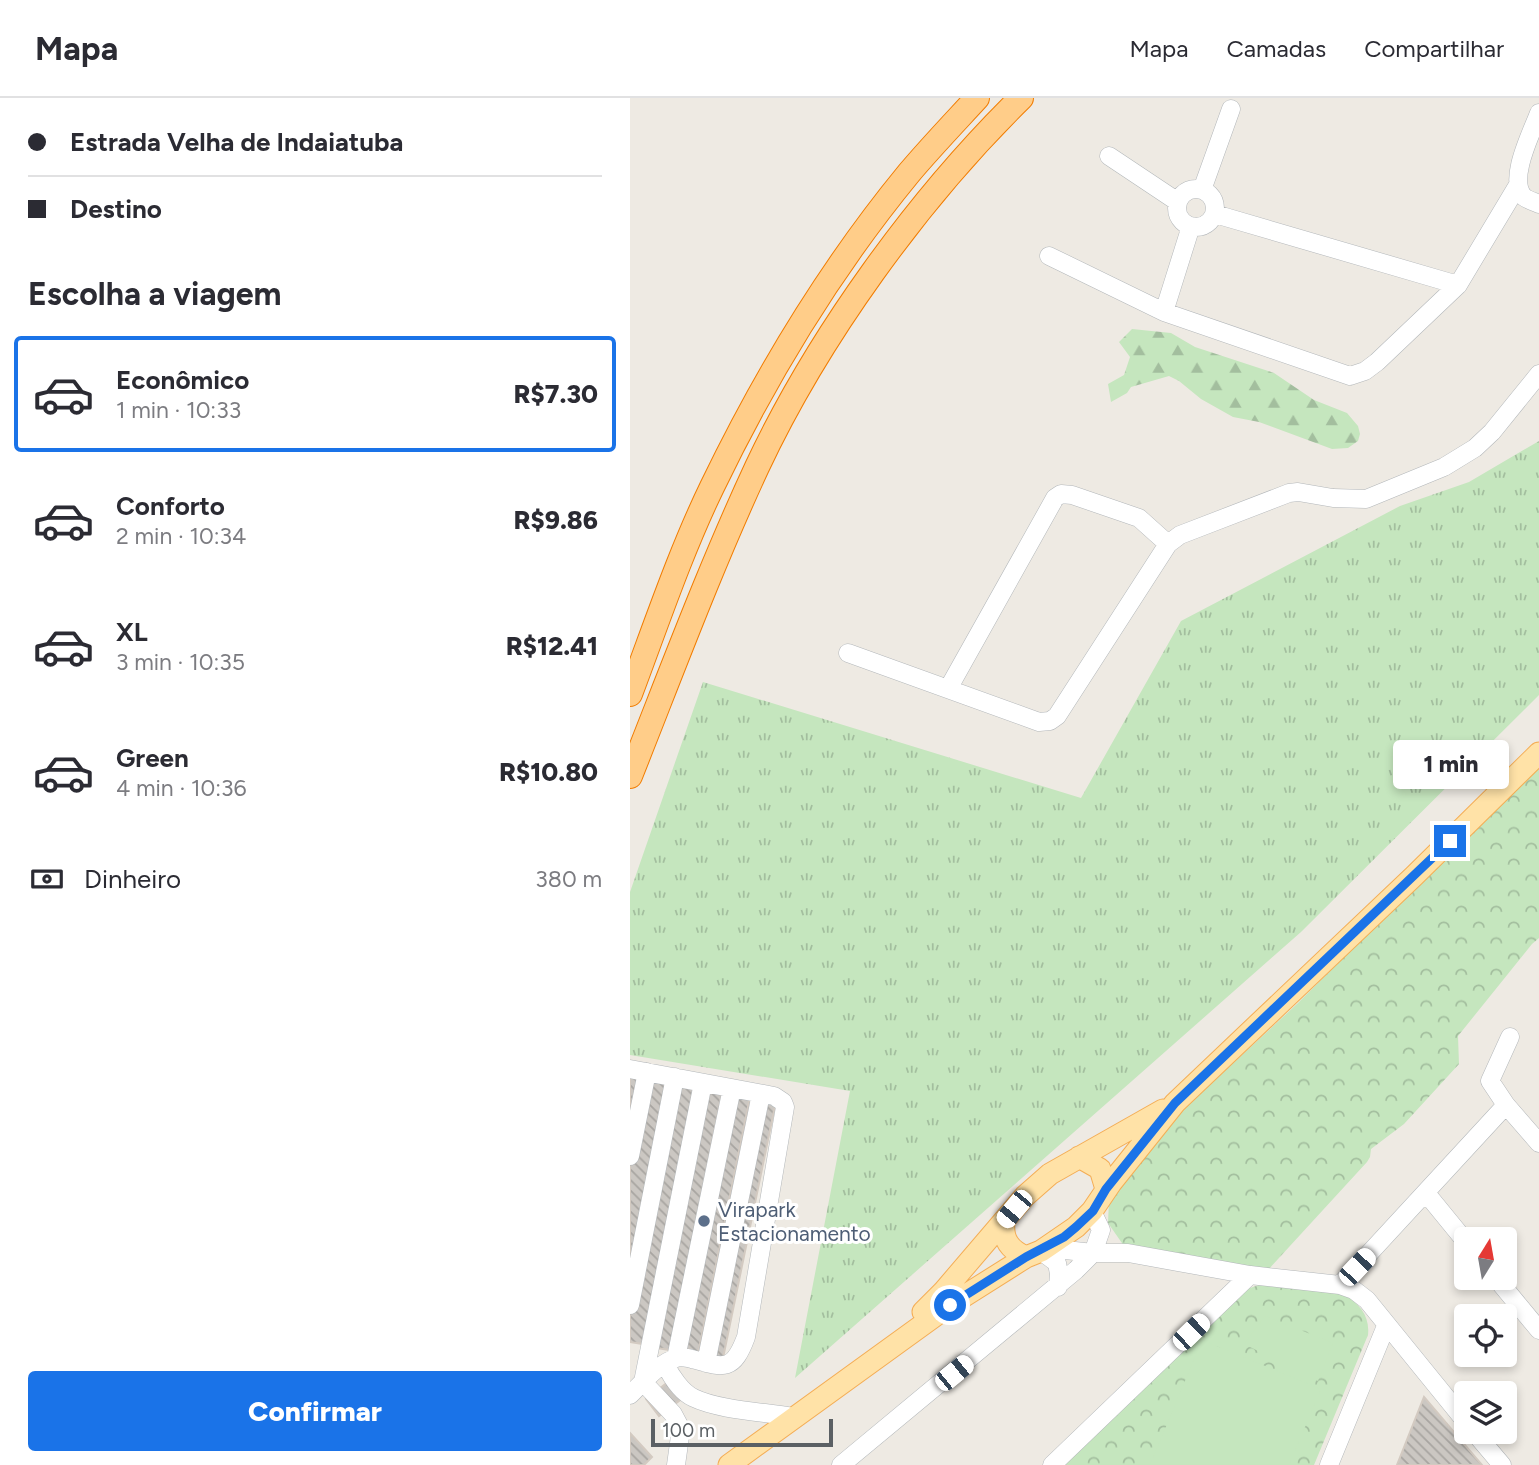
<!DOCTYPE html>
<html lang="pt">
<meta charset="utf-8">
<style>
body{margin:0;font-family:Figtree,sans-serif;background:#f2f2f3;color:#2b2b33;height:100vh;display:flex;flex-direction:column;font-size:26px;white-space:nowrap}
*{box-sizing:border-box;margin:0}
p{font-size:23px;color:#7c7c81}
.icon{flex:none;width:38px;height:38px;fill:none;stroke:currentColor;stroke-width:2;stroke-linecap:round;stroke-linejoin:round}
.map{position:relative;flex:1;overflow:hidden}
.drawer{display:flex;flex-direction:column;background:#fff;width:630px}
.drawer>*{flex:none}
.banner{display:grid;align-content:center;height:154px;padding:0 28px;background:#fff}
.needle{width:46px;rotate:11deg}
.controls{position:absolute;left:824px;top:1129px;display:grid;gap:14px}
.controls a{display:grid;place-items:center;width:63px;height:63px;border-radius:7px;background:#fff;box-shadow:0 4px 10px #0003;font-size:35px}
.scale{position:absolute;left:21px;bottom:18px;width:182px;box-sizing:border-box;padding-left:7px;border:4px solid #5b6064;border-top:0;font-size:19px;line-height:24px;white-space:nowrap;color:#5b6064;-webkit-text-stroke:5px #fff;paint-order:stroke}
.end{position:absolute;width:32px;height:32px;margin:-16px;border:9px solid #1a73e8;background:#fff;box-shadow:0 0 0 4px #fff}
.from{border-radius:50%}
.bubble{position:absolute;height:49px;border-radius:7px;background:#fff;box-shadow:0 4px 10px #0003;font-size:23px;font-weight:800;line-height:49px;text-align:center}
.car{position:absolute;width:21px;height:42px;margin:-21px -10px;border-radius:9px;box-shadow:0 0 5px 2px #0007;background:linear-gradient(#fff 24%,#345 0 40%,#fff 0 76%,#345 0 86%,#fff 0)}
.banner b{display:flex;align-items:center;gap:24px;height:66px;font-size:26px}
.banner b+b{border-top:2px solid #e1e1e2}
.banner i{width:18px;height:18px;background:#2b2b33}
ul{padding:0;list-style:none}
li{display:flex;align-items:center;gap:21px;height:116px;margin:0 14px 10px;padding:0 14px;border:4px solid transparent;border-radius:7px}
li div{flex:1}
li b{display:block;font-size:26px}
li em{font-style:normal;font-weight:800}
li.active{border-color:#1a73e8}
li>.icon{width:63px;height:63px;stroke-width:1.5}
h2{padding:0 28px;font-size:32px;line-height:84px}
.pay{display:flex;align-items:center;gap:18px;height:77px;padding:0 28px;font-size:26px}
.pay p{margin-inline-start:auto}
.button{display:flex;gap:14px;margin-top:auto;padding:14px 28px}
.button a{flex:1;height:80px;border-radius:7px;background:#1a73e8;color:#fff;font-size:28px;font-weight:800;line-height:80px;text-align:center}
header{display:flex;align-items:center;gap:42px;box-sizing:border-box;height:98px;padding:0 35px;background:#fff;border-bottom:2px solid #e1e1e2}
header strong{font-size:33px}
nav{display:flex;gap:38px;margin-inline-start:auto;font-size:24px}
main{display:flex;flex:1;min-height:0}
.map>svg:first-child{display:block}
.grass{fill:url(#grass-tufts)}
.forest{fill:url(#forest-firs)}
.park{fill:url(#park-crowns)}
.pitch{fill:#c5e6be}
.building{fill:url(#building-back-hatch);stroke:#d3cac1;stroke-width:2}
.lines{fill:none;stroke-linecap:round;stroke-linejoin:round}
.minor-casing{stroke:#b3b7ba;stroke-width:19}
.major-casing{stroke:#f4ad55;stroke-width:23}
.highway-casing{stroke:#f17c00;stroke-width:26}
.minor{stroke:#fff;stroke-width:18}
.major{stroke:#ffe2a7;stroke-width:21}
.highway{stroke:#ffcd89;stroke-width:24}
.route{stroke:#1a73e8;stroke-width:9}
.service-dot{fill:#5c6f8a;stroke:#fff;stroke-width:2.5}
.labels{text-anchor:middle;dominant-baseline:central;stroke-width:6;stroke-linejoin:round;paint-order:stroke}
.service-label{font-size:21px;fill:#4e5e75;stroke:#fff;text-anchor:start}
</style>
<header>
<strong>Mapa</strong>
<nav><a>Mapa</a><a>Camadas</a><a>Compartilhar</a></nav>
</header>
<main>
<section class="drawer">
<div class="banner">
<b><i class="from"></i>Estrada Velha de Indaiatuba</b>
<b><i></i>Destino</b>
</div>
<h2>Escolha a viagem</h2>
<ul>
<li class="active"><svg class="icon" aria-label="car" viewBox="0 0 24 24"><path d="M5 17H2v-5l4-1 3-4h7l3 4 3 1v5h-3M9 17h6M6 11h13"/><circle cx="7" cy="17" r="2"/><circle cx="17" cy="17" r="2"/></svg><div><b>Econômico</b><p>1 min · 10:33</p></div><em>R$7.30</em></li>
<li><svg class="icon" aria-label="car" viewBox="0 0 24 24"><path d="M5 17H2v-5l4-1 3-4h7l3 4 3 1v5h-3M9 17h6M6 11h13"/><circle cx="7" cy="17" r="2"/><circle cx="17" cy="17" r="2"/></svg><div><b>Conforto</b><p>2 min · 10:34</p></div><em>R$9.86</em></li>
<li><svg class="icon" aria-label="car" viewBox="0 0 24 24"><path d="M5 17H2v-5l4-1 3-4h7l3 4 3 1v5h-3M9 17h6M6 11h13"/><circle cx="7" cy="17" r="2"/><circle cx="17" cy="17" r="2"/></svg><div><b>XL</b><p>3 min · 10:35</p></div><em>R$12.41</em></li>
<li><svg class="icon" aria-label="car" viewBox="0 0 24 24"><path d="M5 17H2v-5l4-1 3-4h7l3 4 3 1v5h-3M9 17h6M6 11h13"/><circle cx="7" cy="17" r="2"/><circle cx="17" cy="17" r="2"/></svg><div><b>Green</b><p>4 min · 10:36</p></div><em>R$10.80</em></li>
</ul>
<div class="pay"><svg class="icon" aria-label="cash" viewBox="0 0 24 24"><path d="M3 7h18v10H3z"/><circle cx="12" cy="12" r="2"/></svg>Dinheiro<p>380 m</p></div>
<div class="button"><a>Confirmar</a></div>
</section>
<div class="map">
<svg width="909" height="1367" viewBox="0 0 909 1367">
<defs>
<pattern id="grass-tufts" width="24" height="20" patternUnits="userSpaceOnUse" patternTransform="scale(1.75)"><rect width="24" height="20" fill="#c5e6be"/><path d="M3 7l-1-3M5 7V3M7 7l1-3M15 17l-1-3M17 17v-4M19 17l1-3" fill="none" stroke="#a3be9e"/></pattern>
<pattern id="forest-firs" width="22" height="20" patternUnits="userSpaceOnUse" patternTransform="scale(1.75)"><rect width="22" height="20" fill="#c5e6be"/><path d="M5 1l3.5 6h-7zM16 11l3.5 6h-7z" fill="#a3be9e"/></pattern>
<pattern id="park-crowns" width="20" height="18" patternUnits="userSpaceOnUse" patternTransform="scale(1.75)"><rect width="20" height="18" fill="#c5e6be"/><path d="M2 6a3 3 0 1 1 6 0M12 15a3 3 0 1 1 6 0" fill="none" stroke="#a3be9e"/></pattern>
<pattern id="building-back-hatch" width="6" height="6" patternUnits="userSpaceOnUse" patternTransform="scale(1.75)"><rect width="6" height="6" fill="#cbc7c2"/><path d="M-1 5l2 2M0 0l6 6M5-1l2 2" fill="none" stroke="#a8a5a1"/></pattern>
</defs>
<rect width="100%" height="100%" fill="#eeeae3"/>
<path class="grass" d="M909,343V597L671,834L165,1280L220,993L0,957V794L73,584L451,700L551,523L770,408L839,384Z"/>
<path class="forest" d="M502,231L541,235L565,249L644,275L684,302L717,315L728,328L730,336L728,343L718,350L702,351L629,324L603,319L571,301L549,283L539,278L501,289L497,295L481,304L478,286L494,277L500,259L489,244Z"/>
<path class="park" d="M909,664V840L902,846L828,938L829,966L774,1026L741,1051L740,1059L737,1064L638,1172L494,1148L478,1125L479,1102L529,1034L668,905Z
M632,1186L715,1196C730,1207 740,1218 738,1237L684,1367H431L617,1191Z"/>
<path class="pitch" d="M635,1218L703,1245L688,1283L614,1246Z
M572,1242L691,1291L659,1367H520Z"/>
<path class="building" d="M0,979L10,981L0,1033Z
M17,980L38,984L0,1179V1064Z
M44,985L65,989L13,1246L0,1244V1207Z
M71,990L92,994L40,1252L20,1249Z
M99,995L120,999L68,1256L48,1253Z
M125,998L146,1003L93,1260L73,1257Z
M47,1277L62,1293L29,1318L16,1301Z
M794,1299L852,1367H767Z
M0,1335L22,1359L14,1367H0Z"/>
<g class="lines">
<defs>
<path id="minor" d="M909,15C902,34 877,82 894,99C898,102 905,104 909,106
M479,58L548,104
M547 110a19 19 0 1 1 38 0a19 19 0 1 1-38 0Z
M572,92L601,11
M585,116L828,187
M419,158L534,214L720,278L735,273L747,264L828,187L888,87
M534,214L561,128
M218,555L409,624L420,623L427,618L538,446L550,437L659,395L668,394L703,400L736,401L814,369L845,350L862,334L909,276
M318,591L425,400L431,396L442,397L509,420L538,446
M880,939L860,983L876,1007L909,1045
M0,971L144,998L153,1004L155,1009L116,1239C103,1274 94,1270 62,1261C57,1260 52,1258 46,1260C29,1265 12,1285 0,1297
M0,1058L17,974
M796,1095L836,1144
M417,1150L463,1155H498L620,1177L710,1187L724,1192L737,1202L836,1324
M411,1153L427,1165L429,1176L428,1189
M866,1180L909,1232
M710,1187L876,1007
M0,1207L45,979
M46,1260L102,990
M76,1265L131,996
M35,1266C41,1278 52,1295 64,1300C89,1312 135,1314 163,1319
M844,1334L872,1367
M46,1367L51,1331L43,1316L13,1284L73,985
M211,1367L446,1172L463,1155L471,1132L462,1113
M422,1367L620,1177
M699,1367L756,1228"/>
<path id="major" d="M449,1059L470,1071L476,1091
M374,1123C372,1142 380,1152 396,1159
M293,1214L313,1194L395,1098L420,1076L533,1012
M99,1367L320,1207L396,1159L411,1153L446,1129L462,1113L481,1085L545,1005L784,778L909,655"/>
<path id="highway" d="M0,596C26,527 50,455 82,389C136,277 200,171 279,75C301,49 324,25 347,0
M0,678C41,575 80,470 127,369C188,239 288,101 391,0"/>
</defs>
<use href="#minor" class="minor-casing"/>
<use href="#major" class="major-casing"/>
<use href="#highway" class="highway-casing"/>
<use href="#minor" class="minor"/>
<use href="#major" class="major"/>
<use href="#highway" class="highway"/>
</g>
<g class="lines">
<path class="route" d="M320,1207L396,1159L434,1139L446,1129L463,1113L476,1091L545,1005L820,743"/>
</g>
<circle class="service-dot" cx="74" cy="1123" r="7"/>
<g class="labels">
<g class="service-label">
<text x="88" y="1111">Virapark<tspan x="88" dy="24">Estacionamento</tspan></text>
</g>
</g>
</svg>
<div class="controls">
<a><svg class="needle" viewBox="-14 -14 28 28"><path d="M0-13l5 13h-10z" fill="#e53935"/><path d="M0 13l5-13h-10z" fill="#7c7c81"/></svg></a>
<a><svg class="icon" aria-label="locate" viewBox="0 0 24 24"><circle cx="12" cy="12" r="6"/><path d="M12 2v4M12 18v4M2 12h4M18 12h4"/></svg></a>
<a><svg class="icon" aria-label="layers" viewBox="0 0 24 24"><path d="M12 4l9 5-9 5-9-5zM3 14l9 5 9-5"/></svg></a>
</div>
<div class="scale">100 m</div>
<i class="end from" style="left:320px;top:1207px"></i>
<i class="end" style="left:820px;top:743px"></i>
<div class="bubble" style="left:763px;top:642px;width:116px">1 min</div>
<i class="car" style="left:384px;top:1111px;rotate:220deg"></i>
<i class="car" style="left:727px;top:1169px;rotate:43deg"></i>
<i class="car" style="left:561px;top:1234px;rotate:46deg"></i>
<i class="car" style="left:324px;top:1275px;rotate:51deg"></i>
</div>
</main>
